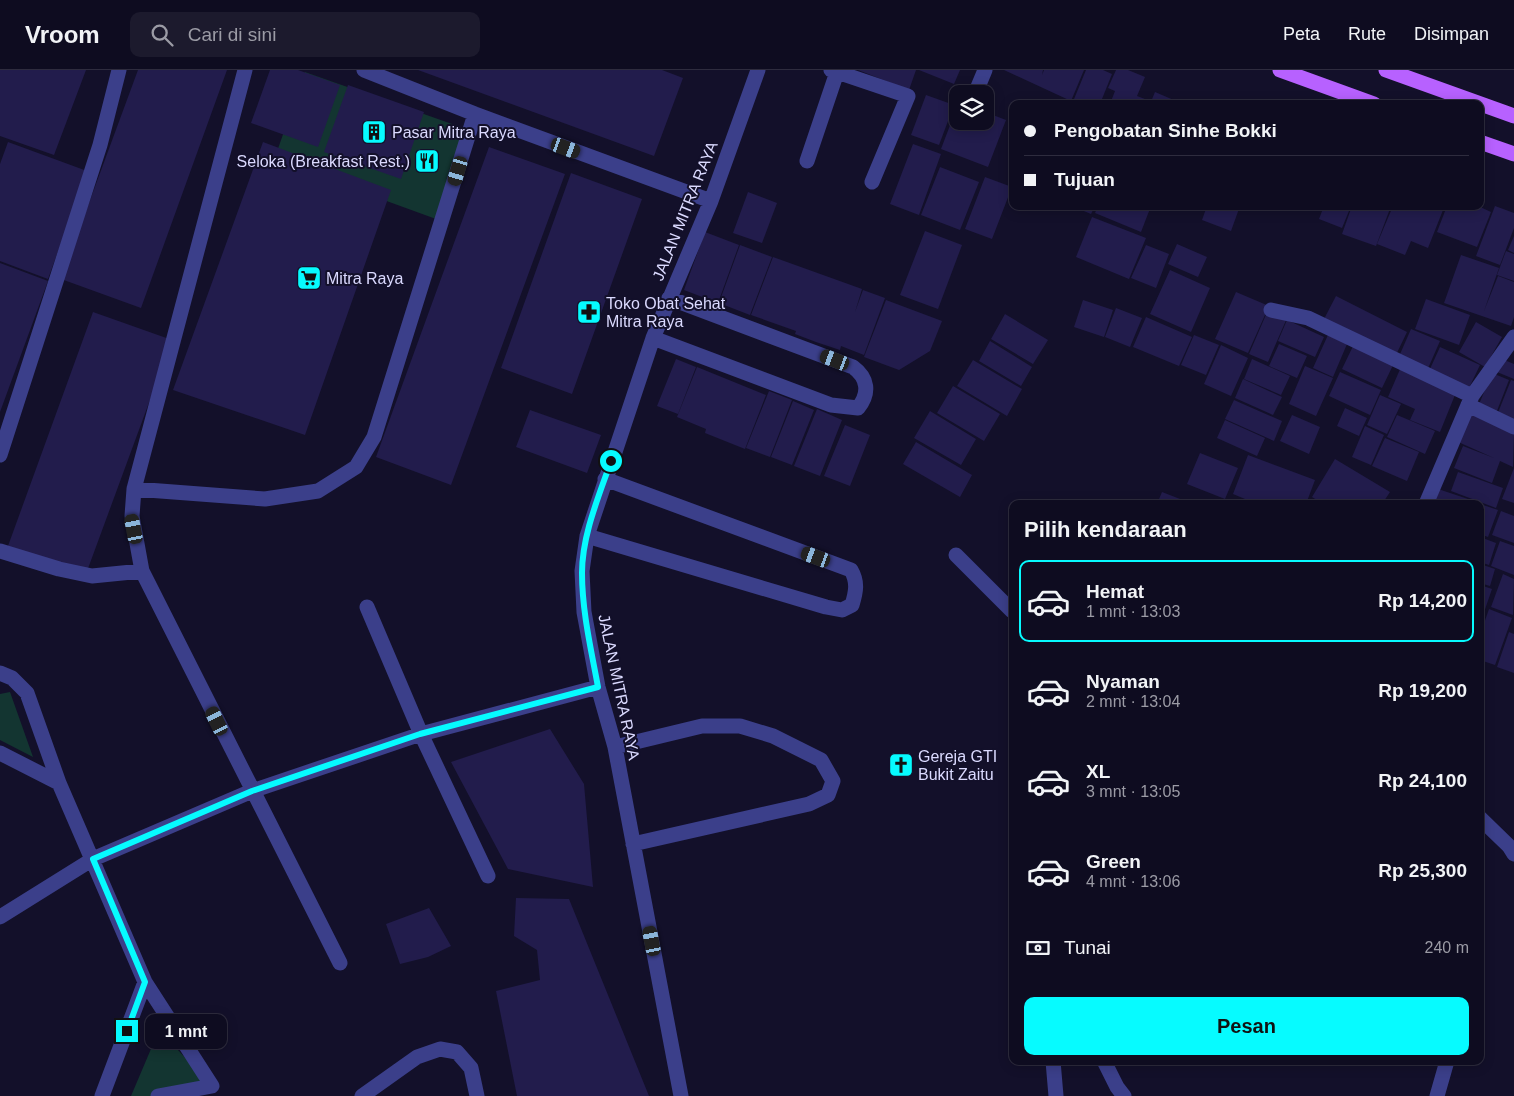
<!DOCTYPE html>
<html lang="id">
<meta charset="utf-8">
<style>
body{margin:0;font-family:Helvetica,sans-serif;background:#1c1a2d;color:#f1f3f6;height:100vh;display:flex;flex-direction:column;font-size:19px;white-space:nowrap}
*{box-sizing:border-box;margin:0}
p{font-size:16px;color:#9b9ba5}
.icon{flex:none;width:28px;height:28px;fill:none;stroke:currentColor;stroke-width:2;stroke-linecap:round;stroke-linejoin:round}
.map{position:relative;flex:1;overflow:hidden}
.side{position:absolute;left:1009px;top:430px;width:475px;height:565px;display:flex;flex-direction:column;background:#0e0c20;border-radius:10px;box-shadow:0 2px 12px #0003,0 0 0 1px #2e2c3e}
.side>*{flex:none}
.banner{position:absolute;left:1009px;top:30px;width:475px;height:110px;border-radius:10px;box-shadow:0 2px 12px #0003,0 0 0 1px #2e2c3e;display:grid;align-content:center;height:110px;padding:0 15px;background:#0e0c20}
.buttons{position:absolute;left:949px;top:15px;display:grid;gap:10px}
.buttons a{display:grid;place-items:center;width:45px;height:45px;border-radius:10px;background:#0e0c20;box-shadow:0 2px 12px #0003,0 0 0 1px #2e2c3e;font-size:25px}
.end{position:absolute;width:22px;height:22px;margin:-11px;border:6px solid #06fbff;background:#111;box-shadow:0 0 0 2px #111}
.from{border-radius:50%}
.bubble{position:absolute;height:35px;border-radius:10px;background:#0e0c20;box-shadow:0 2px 12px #0003,0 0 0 1px #2e2c3e;font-size:16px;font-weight:700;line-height:35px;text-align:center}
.car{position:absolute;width:15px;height:30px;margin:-15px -8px;border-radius:6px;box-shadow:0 0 4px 1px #0007;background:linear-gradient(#222 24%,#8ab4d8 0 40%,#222 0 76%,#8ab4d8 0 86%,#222 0)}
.banner b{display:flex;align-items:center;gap:18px;height:48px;font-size:19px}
.banner b+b{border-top:1px solid #2e2c3e}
.banner i{width:12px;height:12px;background:#f1f3f6}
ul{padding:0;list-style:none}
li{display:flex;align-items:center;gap:15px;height:82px;margin:0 10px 8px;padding:0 5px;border:2px solid transparent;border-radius:10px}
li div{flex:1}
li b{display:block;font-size:19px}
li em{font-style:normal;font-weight:700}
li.current{border-color:#06fbff}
li>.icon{width:45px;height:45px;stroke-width:1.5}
h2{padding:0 15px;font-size:22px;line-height:60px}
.pay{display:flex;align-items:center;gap:12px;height:55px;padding:0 15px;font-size:19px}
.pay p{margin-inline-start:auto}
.primary-button{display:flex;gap:10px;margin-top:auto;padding:10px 15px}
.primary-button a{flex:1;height:58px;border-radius:10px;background:#06fbff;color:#111;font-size:20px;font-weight:700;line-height:58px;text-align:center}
header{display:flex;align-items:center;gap:30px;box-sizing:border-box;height:70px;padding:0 25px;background:#0e0c20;border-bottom:1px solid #2e2c3e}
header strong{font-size:24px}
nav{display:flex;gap:28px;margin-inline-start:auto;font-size:18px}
.search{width:350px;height:45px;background:#1c1a2d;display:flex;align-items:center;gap:12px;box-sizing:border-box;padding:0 18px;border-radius:10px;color:#9b9ba5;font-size:19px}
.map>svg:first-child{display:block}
.green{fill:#133531}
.building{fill:#221c4c}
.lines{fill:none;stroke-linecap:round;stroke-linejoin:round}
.minor{stroke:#3b3f8a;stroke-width:15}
.major{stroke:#b761ff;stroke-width:15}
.route{stroke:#06fbff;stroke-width:6}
.labels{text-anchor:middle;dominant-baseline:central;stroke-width:4;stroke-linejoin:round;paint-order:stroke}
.poi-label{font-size:16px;fill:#dbdaff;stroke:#13102a;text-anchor:start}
.street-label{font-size:16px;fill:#dbdaff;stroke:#13102a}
</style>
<header>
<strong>Vroom</strong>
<div class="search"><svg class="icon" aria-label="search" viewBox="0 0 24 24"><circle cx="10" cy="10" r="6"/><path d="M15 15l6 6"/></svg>Cari di sini</div>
<nav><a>Peta</a><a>Rute</a><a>Disimpan</a></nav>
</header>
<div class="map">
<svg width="1514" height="1026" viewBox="0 0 1514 1026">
<rect width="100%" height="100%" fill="#13102a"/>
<path class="green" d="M305,2L469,60L436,149L274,90Z
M10,622L33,687L0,670V624Z
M159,960L212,1016L183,1026H131Z"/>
<path class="building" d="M0,0H86L54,85L0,66Z
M138,0H227L141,238L61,209Z
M270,0H298L340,15L318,77L251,53Z
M418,0H662L683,8L654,86Z
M858,0H916L909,20Z
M919,0H960L954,14Z
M1004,0H1043L1042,5L1044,0H1084L1071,31Z
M1086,0H1103L1112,4L1100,34H1072Z
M1116,0H1128L1145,7L1137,26L1150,31L1148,34H1110L1115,21L1108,18Z
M348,15L424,42L401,109L324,82Z
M1155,22L1183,34H1150Z
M926,25L954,35L939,75L911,65Z
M957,37L958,51H985V42L1006,50L988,97L941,79Z
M8,72L87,101L48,209L0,191V94Z
M263,72L391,120L305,365L173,320Z
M913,74L941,84L919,145L890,134Z
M489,77L565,104L451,415L376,387Z
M940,97L979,112L960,160L921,145Z
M571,103L642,129L572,324L501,298Z
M985,107L1012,117L992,169L965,159Z
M748,122L777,133L762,173L733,163Z
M1072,136H1095L1091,144Z
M1098,136H1151L1141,162L1095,143Z
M1207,136H1240L1231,161L1202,150Z
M1324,136H1351L1342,158L1319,149Z
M1352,136H1391L1376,176L1342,164Z
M1393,136H1434L1443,140L1428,178L1411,171L1405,185L1377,174Z
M1447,136H1478L1491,142L1477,177L1437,162Z
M1495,136L1514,143V158L1500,195L1476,186Z
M1092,147L1146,168L1129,209L1076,187Z
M925,161L962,175L938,239L900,225Z
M705,162L739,175L718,233L684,220Z
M1514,166V183L1508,180Z
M1177,174L1207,187L1198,207L1168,194Z
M740,175L772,187L750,245L719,233Z
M1146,175L1169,184L1156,218L1131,208Z
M1506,181L1514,184V211L1497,205Z
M1461,185L1499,198L1484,241L1498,206L1514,212V247L1511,256L1444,233Z
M773,187L862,219L855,242L863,220L885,228L864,285L841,276L840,280L816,272L795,264L796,261L751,245Z
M0,193L48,211L0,342Z
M1170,200L1210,218L1191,262L1150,244Z
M1236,222L1269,236L1248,283L1215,269Z
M1336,226L1407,262L1395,287L1323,251Z
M1426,229L1470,245L1459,275L1415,259Z
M886,230L942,251L930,281L899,300L864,287Z
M1083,230L1113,240L1104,267L1074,257Z
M1116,238L1142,248L1130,277L1105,267Z
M1268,240L1287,248L1268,292L1249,284Z
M93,242L172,270L86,504L8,476Z
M1005,244L1048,270L1033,294L991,269Z
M1146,247L1192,267L1179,296L1133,277Z
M1287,250L1324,267L1315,287L1278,271Z
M1476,252L1502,267L1485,297L1459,282Z
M1411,259L1440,271L1426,303L1397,291Z
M1194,265L1219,275L1206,305L1181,295Z
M1328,265L1347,274L1333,307L1313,298Z
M990,271L1032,297L1021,316L979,291Z
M1355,272L1395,291L1382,318L1342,299Z
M1279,274L1307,286L1297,308L1269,296Z
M1221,275L1248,288L1231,326L1204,314Z
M1440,277L1480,295L1468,320L1429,301Z
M676,289L696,297L678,344L657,336Z
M1252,289L1290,306L1281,325L1244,309Z
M1502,289L1514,294V309L1497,302Z
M973,290L1022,319L1007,346L957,316Z
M1305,296L1333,308L1316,346L1289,334Z
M697,297L766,325L745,379L705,363L706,359L677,347Z
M1401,297L1457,320L1440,362L1410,350L1415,339L1388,327Z
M1340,302L1381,320L1370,345L1329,326Z
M1492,303L1509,310L1495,346L1477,339Z
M1243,309L1282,327L1273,345L1235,328Z
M1511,310L1514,311V352L1497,345Z
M953,316L1000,344L984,371L937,343Z
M769,321L792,330L770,387L746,378Z
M1380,325L1401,334L1387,364L1367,355Z
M1234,330L1282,351L1274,371L1225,349Z
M793,331L814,340L792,395L771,387Z
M1345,338L1367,348L1359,366L1337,356Z
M817,339L842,350L820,406L794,396Z
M530,340L601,365L587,403L516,377Z
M930,341L976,369L961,395L914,368Z
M1469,342L1514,363L1513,397L1500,391L1492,413L1454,398L1463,376L1494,388L1456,371Z
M1292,345L1320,357L1309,384L1280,371Z
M1397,345L1435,361L1425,384L1387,367Z
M1225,350L1265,368L1257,386L1217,368Z
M845,355L870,365L850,416L824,406Z
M1365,356L1384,365L1371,395L1352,387Z
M1385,368L1419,382L1407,411L1372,396Z
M916,372L972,405L960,427L903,394Z
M1200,383L1238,398L1225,429L1187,414Z
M1248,385L1315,410L1306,434H1273L1260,429L1257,434L1233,424Z
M1335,389L1390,422L1382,434H1323L1312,427Z
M1514,398V433L1502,429Z
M1458,402L1503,418L1496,438L1451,421Z
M1435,418L1468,429L1466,434H1429Z
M1162,422L1193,434H1157Z
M1480,434L1498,440L1488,467L1480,464Z
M1501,441L1514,446V473L1492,465Z
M1480,467L1496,473L1489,495L1480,492Z
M1500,471L1514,476V505L1491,496Z
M1480,494L1495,499L1490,516L1480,513Z
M1503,504L1514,509L1513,545L1491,537Z
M1480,515L1492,519L1482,548L1480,547Z
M1489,539L1512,548L1495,595L1480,590V565Z
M1509,562L1514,564V603L1497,597Z
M550,659L584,714L593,817L508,799L451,692Z
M516,828L569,829L649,1026H517L496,921L540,910L537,880L514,866Z
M429,838L451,876L428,887L400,894L386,854Z"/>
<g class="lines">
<path class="minor" d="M245,0L134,419L132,446L142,501L340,893
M364,0L475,44L711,131
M831,0L908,26L872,112
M975,24L985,0
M807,91L837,2
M1271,240L1308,248L1472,326
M653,268L831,335L858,338C870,323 868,308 853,297L669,228
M1468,335L1514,357
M0,385L100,75L119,0
M134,419L265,429L318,421L356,397L374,367L475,44
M1426,434L1472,326L1514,267
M587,466L826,537L842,540L852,535C856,522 858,512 851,500L605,409
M0,481L59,499L92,506L142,501
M956,485L1012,541
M367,537L421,664L488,806
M0,603L12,608L27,623L59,713L145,912L212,1016L158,1026
M615,677L702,656H740L773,666L821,690L833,711L828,725L809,734L633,774
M0,683L59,713
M1480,748L1509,776L1514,784
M0,847L93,789L252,721L421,664L598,617
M1053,991L1056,1026
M1104,991L1117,1017L1124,1026
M102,1026L145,912
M362,1026L417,987L440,979L457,982L471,998L477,1026
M681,1026L615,677L598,617L584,542L582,501L587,466L653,268L711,131L758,0
M1437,1026L1447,991"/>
<path class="major" d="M1280,0L1374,34
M1386,0L1514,46
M1480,72L1514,84"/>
</g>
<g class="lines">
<path class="route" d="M127,961L145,912L93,789L252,721L420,664L598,617C591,579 582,541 582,503C582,465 599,426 611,391"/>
</g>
<defs>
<symbol id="building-square" viewBox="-11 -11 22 22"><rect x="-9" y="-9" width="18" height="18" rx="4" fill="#06fbff" stroke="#13102a"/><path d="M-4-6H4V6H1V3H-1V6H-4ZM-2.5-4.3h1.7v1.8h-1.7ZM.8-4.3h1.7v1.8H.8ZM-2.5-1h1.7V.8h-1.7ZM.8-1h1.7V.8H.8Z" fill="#111"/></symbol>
<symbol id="restaurant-square" viewBox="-11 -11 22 22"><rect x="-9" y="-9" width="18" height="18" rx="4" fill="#06fbff" stroke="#13102a"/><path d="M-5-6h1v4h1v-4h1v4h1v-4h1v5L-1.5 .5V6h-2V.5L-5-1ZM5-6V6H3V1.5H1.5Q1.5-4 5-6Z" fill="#111"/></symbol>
<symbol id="supermarket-square" viewBox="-11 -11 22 22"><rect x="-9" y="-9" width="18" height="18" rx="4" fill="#06fbff" stroke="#13102a"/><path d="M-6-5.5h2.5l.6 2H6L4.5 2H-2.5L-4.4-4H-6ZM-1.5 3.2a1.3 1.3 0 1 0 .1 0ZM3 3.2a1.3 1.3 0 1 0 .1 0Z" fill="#111"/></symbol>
<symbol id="pharmacy-square" viewBox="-11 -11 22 22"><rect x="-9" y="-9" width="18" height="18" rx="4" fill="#06fbff" stroke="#13102a"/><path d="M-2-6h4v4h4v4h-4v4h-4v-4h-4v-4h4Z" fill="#111"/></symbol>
<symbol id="church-square" viewBox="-11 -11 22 22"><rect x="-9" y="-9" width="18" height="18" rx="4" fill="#06fbff" stroke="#13102a"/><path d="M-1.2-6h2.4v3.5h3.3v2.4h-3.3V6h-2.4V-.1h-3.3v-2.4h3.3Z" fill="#111"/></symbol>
</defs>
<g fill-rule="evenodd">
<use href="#building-square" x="360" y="48" width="28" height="28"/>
<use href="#restaurant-square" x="413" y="77" width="28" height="28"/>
<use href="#supermarket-square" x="295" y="194" width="28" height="28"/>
<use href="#pharmacy-square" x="575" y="228" width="28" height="28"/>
<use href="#church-square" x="887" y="681" width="28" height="28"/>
</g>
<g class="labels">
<g class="poi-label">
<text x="392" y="62">Pasar Mitra Raya</text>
<text x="410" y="91" text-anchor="end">Seloka (Breakfast Rest.)</text>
<text x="326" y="208">Mitra Raya</text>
<text x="606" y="233">Toko Obat Sehat<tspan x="606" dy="18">Mitra Raya</tspan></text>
<text x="918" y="686">Gereja GTI<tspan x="918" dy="18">Bukit Zaitu</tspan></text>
</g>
<g class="street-label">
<text transform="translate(685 141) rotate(-68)">JALAN MITRA RAYA</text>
<text transform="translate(619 617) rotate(78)">JALAN MITRA RAYA</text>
</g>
</g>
</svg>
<div class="buttons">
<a><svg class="icon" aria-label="layers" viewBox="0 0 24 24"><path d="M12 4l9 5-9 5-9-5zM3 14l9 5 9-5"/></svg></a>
</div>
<i class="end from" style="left:611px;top:391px"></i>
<i class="end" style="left:127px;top:961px"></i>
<div class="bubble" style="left:145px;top:944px;width:82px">1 mnt</div>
<i class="car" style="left:566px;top:78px;rotate:110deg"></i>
<i class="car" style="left:458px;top:101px;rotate:197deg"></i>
<i class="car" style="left:835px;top:290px;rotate:291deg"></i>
<i class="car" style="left:134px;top:459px;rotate:349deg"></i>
<i class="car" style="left:816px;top:487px;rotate:290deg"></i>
<i class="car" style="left:217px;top:651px;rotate:334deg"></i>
<i class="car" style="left:652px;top:871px;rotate:349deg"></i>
<div class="banner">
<b><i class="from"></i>Pengobatan Sinhe Bokki</b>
<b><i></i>Tujuan</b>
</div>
<section class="side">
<h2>Pilih kendaraan</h2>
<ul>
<li class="current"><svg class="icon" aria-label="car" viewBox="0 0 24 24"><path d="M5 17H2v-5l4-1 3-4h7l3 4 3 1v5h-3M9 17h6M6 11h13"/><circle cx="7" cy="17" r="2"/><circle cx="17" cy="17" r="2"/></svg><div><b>Hemat</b><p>1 mnt · 13:03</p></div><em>Rp 14,200</em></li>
<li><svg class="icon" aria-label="car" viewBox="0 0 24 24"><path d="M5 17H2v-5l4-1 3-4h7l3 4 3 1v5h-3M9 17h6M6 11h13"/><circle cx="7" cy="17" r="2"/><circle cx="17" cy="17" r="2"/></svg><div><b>Nyaman</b><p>2 mnt · 13:04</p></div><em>Rp 19,200</em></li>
<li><svg class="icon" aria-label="car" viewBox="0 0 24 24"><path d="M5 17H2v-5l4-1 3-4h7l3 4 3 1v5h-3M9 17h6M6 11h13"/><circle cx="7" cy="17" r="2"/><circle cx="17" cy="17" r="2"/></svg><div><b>XL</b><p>3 mnt · 13:05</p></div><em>Rp 24,100</em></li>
<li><svg class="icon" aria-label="car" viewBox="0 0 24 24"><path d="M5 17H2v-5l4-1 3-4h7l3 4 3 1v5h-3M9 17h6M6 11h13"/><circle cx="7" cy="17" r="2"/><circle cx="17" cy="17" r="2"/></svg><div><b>Green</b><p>4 mnt · 13:06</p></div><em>Rp 25,300</em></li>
</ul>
<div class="pay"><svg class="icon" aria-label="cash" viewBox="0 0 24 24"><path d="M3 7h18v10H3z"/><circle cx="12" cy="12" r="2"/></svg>Tunai<p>240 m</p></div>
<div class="primary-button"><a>Pesan</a></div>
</section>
</div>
